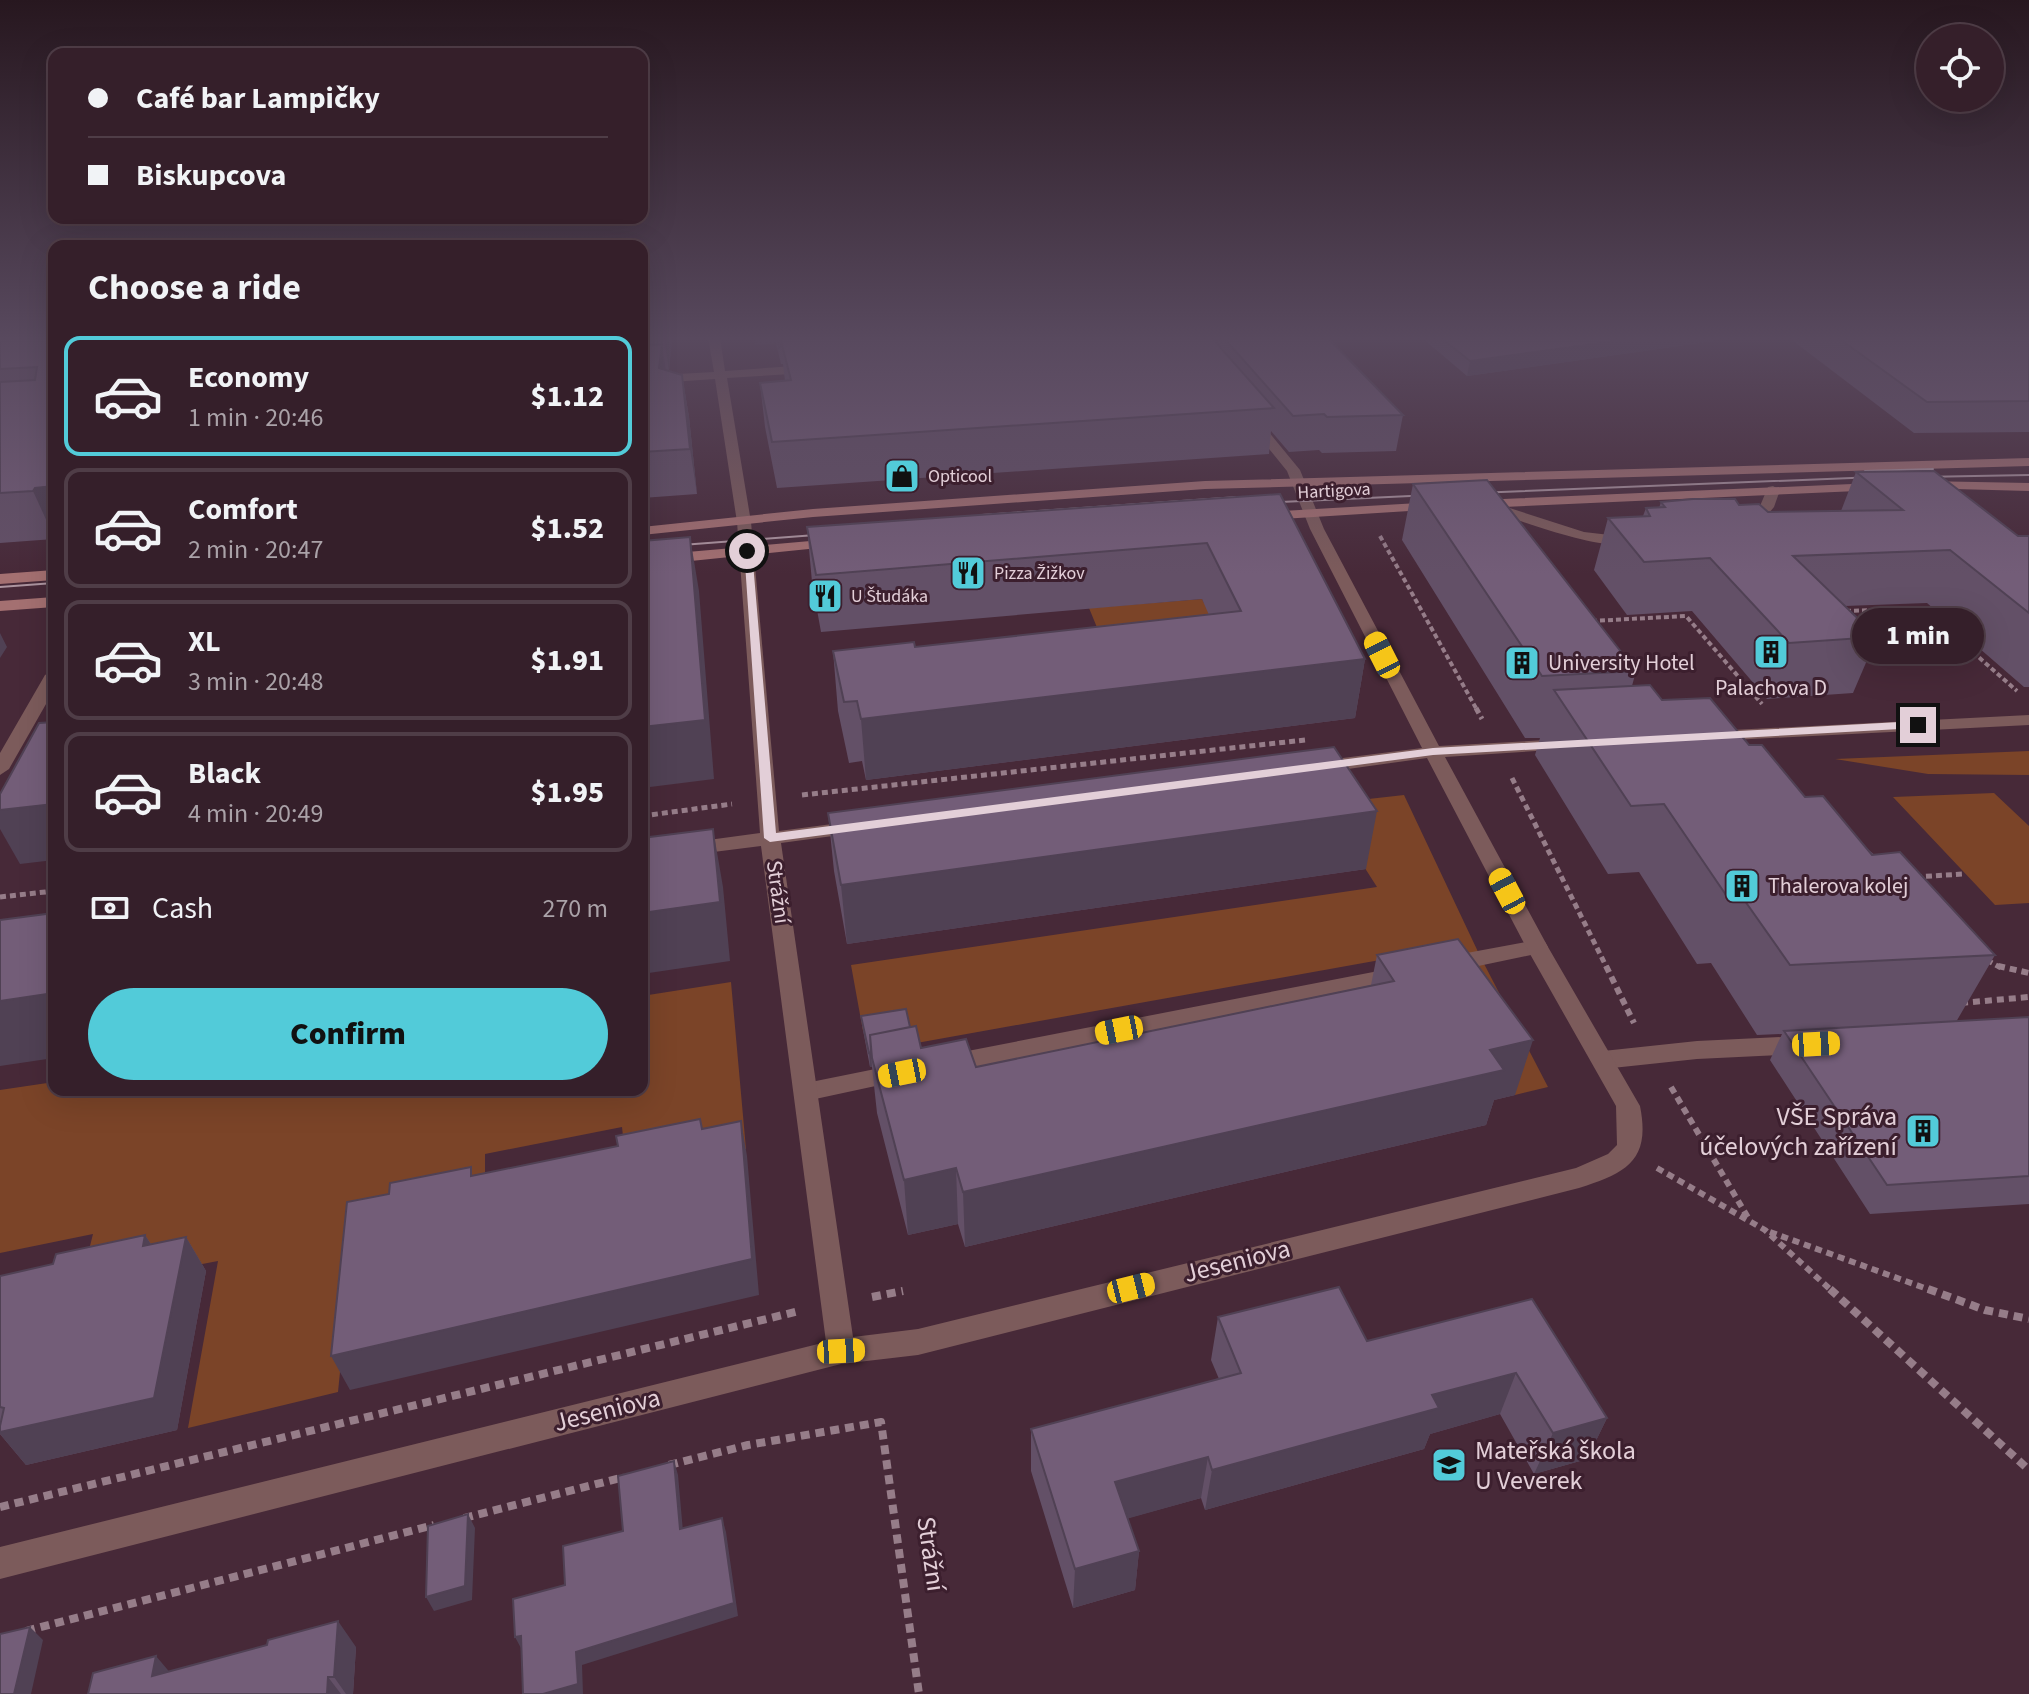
<!DOCTYPE html>
<meta charset="utf-8">
<style>
body{margin:0;font-family:"Source Sans 3",sans-serif;background:#402c36;color:#f1f3f6;height:100vh;display:flex;flex-direction:column;font-size:30px;white-space:nowrap}
*{box-sizing:border-box;margin:0}
p{font-size:26px;color:#aaa2a8}
.icon{flex:none;width:44px;height:44px;fill:none;stroke:currentColor;stroke-width:2;stroke-linecap:round;stroke-linejoin:round}
.map{position:relative;flex:1;overflow:hidden}
.sheet{position:absolute;left:48px;top:240px;width:600px;height:856px;display:flex;flex-direction:column;background:#351f2a;border-radius:16px;box-shadow:0 8px 32px #0002,0 0 0 2px #4f3d47}
.sheet>*{flex:none}
.guide{position:absolute;left:48px;top:48px;width:600px;height:176px;border-radius:16px;box-shadow:0 8px 32px #0002,0 0 0 2px #4f3d47;display:grid;align-content:center;height:176px;padding:0 40px;background:#351f2a}
.fabs{position:absolute;left:1916px;top:24px;display:grid;gap:16px}
.fabs a{display:grid;place-items:center;width:88px;height:88px;border-radius:50%;background:#351f2a;box-shadow:0 8px 32px #0002,0 0 0 2px #4f3d47;font-size:40px}
.end{position:absolute;width:36px;height:36px;margin:-18px;border:10px solid #e3cfd8;background:#111;box-shadow:0 0 0 4px #111}
.from{border-radius:50%}
.bubble{position:absolute;height:56px;border-radius:28px;background:#351f2a;box-shadow:0 8px 32px #0002,0 0 0 2px #4f3d47;font-size:26px;font-weight:800;line-height:56px;text-align:center}
.car{position:absolute;width:24px;height:48px;margin:-24px -12px;border-radius:10px;box-shadow:0 0 6px 2px #0007;background:linear-gradient(#f5c518 24%,#345 0 40%,#f5c518 0 76%,#345 0 86%,#f5c518 0)}
.guide b{display:flex;align-items:center;gap:28px;height:76px;font-size:30px}
.guide b+b{border-top:2px solid #4f3d47}
.guide i{width:20px;height:20px;background:#f1f3f6}
ul{padding:0;list-style:none}
li{display:flex;align-items:center;gap:24px;height:120px;margin:0 16px 12px;padding:0 24px;border:4px solid #4f3d47;border-radius:16px}
li div{flex:1}
li b{display:block;font-size:30px}
li em{font-style:normal;font-weight:800}
li.on{border-color:#52cbd9}
li>.icon{width:72px;height:72px;stroke-width:1.5}
h2{padding:0 40px;font-size:36px;line-height:96px}
.pay{display:flex;align-items:center;gap:20px;height:88px;padding:0 40px;font-size:30px}
.pay p{margin-inline-start:auto}
.button{display:flex;gap:16px;margin-top:auto;padding:16px 40px}
.button a{flex:1;height:92px;border-radius:48px;background:#52cbd9;color:#111;font-size:32px;font-weight:800;line-height:92px;text-align:center}
.map>svg:first-child{display:block}
.green{fill:#7b4428}
.lines{fill:none;stroke-linecap:round;stroke-linejoin:round}
.path-far3{stroke:#967d89;stroke-width:4;stroke-dasharray:5 3;stroke-linecap:butt}
.path-far2{stroke:#967d89;stroke-width:5;stroke-dasharray:6 4;stroke-linecap:butt}
.path-far1{stroke:#967d89;stroke-width:6;stroke-dasharray:7 5;stroke-linecap:butt}
.path{stroke:#967d89;stroke-width:8;stroke-dasharray:9 6;stroke-linecap:butt}
.service{fill:#7c5b5b;fill-rule:evenodd}
.minor{fill:#7c5b5b;fill-rule:evenodd}
.secondary{fill:#a47071;fill-rule:evenodd}
.tram{stroke:#ad95a0;stroke-width:2}
.wall{fill:#635067}
.shaded-wall{fill:#504154}
.building{fill:#735d78;stroke:#504154;stroke-width:2}
.route{fill:#e3cfd8}
.labels{text-anchor:middle;dominant-baseline:central;stroke-width:6;stroke-linejoin:round;paint-order:stroke}
.far-poi-label{font-size:18px;fill:#e3cfd8;stroke:#3c1f2e;text-anchor:start}
.far-street-label{font-size:18px;fill:#e3cfd8;stroke:#3c1f2e}
.poi-label{font-size:22px;fill:#e3cfd8;stroke:#3c1f2e;text-anchor:start}
.street-label{font-size:22px;fill:#e3cfd8;stroke:#3c1f2e}
.near-poi-label{font-size:26px;fill:#e3cfd8;stroke:#3c1f2e;text-anchor:end}
.near-street-label{font-size:26px;fill:#e3cfd8;stroke:#3c1f2e}
</style>
<div class="map">
<svg width="2029" height="1694" viewBox="0 0 2029 1694">
<rect width="100%" height="100%" fill="#472938"/>
<path class="green" d="M1297,596L1103,642L1089,608L1202,599L1204,603Z
M2029,751V775L1928,774L1835,759Z
M1994,793L2029,826V903L1995,905L1893,797Z
M1404,795L1480,956L1548,1087L1515,1095L1419,953L911,1044L863,1031L851,965L1377,887L1324,804Z
M731,982L746,1149L717,1156L626,1165L622,1127L485,1154V1194L354,1232L338,1392L188,1428L218,1261L176,1269L82,1278L93,1234L0,1253V1090L54,1082V1090H642V996Z"/>
<g class="lines">
<path class="path-far3" d="M1380,536L1477,710
M1846,611L1923,608L2017,691
M1592,621L1686,616L1762,704"/>
<path class="path-far2" d="M1476,708L1482,719
M1512,778L1607,968
M802,795L1305,740
M642,816L732,804
M1916,877L1963,874
M0,897L54,891
M1987,960L2001,968"/>
<path class="path-far1" d="M1606,966L1634,1023
M1998,966L2029,973
M1961,1003L2029,997
M1671,1087L1750,1221
M1657,1168L1765,1230L1832,1291
M1770,1232L1933,1291"/>
<path class="path" d="M1830,1289L2029,1470
M1928,1289L1985,1310L2029,1319
M872,1297L903,1291
M669,1465L748,1445L881,1422L919,1694
M0,1507L799,1311
M464,1518L624,1477
M26,1631L434,1525"/>
<path class="service" d="M1773,486L1780,490L1774,507L1754,531H1744L1742,528L1760,506L1768,487Z
M1488,501L1584,532L1627,537L1634,541C1614,557 1510,517 1483,508L1481,505Z
M1537,940L1545,942L1548,947L1545,952L1445,973L1437,970L1434,965L1437,960L1445,957Z
M1399,967L1407,970L1410,975L1407,980L947,1073L939,1070L935,1064L939,1058L947,1055Z
M1803,1036L1811,1039L1815,1045L1811,1051L1803,1054L1697,1059L1603,1069L1595,1066L1591,1060L1595,1054L1603,1051L1697,1041Z
M900,1064L908,1067L912,1073L908,1079L806,1101L797,1099L794,1092L797,1085L806,1083Z"/>
<path class="minor" d="M708,337H720L725,371L808,365L814,369L808,373L727,378L751,522L779,831L855,821L865,827L855,833L781,843L853,1337L918,1329L1576,1168L1608,1154L1617,1145L1616,1106L1526,947L1427,758L1319,773L1310,767L1319,761L1422,748L1310,529L1287,471L1248,423L1254,419L1259,420L1300,470L1324,529L1439,746L1566,739L1575,744L1566,749L1445,757L1548,947L1640,1106C1651,1161 1626,1173 1579,1188L918,1355L841,1364L0,1579V1547L826,1342L761,846L642,861V849L760,833L737,522L715,379L642,384V376L714,372Z
M54,670V690L9,769L0,775V753L45,675Z
M2029,715V725L1713,741L1704,736L1713,731Z"/>
<path class="secondary" d="M2029,458V466L1205,489L813,517L642,535V527L813,509L1205,481Z
M1923,481L2029,483V491L1918,488L1916,485Z
M1875,483L1882,487L1880,490L1480,508L1473,504L1480,500Z
M1436,502L1443,506L1441,509L1264,520L1257,516L1264,512Z
M833,539L840,543L838,546L642,566V556Z
M54,570V580L0,584V574Z
M54,597V607L0,611V601Z"/>
<path class="tram" d="M1865,471L1933,469
M1920,477L2029,475
M1476,493L1876,477
M1260,503L1432,495
M982,515L1238,497
M642,548L829,534
M0,587L54,583"/>
</g>
<path class="wall" d="M0,337H54V539L0,543Z
M642,337H672L669,371L682,375L689,417L697,494L642,498Z
M754,337H1211L1218,345V337H1327L1403,415L1396,451L1322,453L1319,450L1289,452L1271,431L1269,454L777,488L765,427L760,383L785,381L783,364H781L776,343L756,345Z
M1421,337H1715L1714,341L1467,376Z
M1788,337H2029V432L1914,433Z
M1856,472L2018,536H2029V687H2024L1927,603L1845,606L1877,637L1853,693L1767,699L1692,611L1627,615L1594,570L1608,518L1643,516L1646,508H1659L1661,502L1739,505L1768,512L1841,511Z
M1413,484L1636,671L1632,686L1749,745L1805,797L1995,955L1956,1022L2029,1017V1204L1870,1214L1770,1060L1782,1034L1757,1035L1711,963L1697,964L1639,872L1608,874L1535,755L1540,738H1525L1402,540Z
M1280,494L1365,659L1355,718L866,780L862,761L849,763L838,711L833,651L915,647L1209,615L1202,599L821,632L812,582L807,527Z
M828,813L1366,869L847,944L834,871Z
M1377,955L1515,1095L1494,1100L1486,1125L965,1247L958,1224L908,1235L877,1113L872,1067H870L863,1030L861,1016L910,1027L921,1048L976,1067L1371,985Z
M145,1235L151,1244L186,1237L206,1271L177,1430L26,1465L0,1434V1276L53,1264Z
M1532,1299L1607,1418L1587,1459L1534,1474L1500,1414L1430,1434L1424,1449L1205,1510L1201,1498L1128,1518L1139,1551L1135,1590L1073,1608L1031,1471V1429L1219,1379L1211,1360L1218,1317L1367,1341Z
M356,1647L353,1694H88L169,1672Z"/>
<path class="shaded-wall" d="M664,337H672L669,371Z
M756,337H775L776,343L756,345Z
M1645,337H1715L1714,341L1467,376L1470,361Z
M662,344L668,385L659,368Z
M682,375L689,417L697,494L690,449Z
M54,486V537L33,491L35,488Z
M690,537L699,591L714,779L642,788V727Z
M0,633L7,647L0,658Z
M1365,659L1355,718L866,780L861,719Z
M54,804V860L20,864L0,829V810Z
M1377,811L1366,869L847,944L841,885Z
M713,829L723,887L730,961L642,974V913Z
M54,993V1058L0,1066V1001Z
M1533,1040L1515,1095L1494,1100L1486,1125L965,1247L963,1192L1490,1050Z
M871,1052L872,1067H870L869,1053Z
M741,1121L747,1156L759,1295L350,1390L331,1356Z
M956,1168L958,1224L908,1235L904,1180Z
M145,1235L166,1268L143,1246Z
M186,1237L206,1271L177,1430L26,1465L0,1434V1432Z
M1516,1373L1500,1414L1430,1434L1424,1449L1205,1510L1212,1470L1432,1395Z
M1607,1418L1587,1459L1534,1474L1553,1433Z
M1208,1457L1201,1498L1112,1523L1115,1482Z
M674,1461L678,1475L684,1543L680,1529Z
M468,1514L475,1528L472,1600L434,1611L426,1597Z
M722,1518L726,1532L738,1616L582,1665L583,1694H543L576,1652Z
M1139,1551L1135,1590L1073,1608L1075,1569Z
M338,1621L356,1647L353,1694H346L334,1677Z
M30,1627L43,1640L31,1694H14Z
M521,1636L522,1650L515,1637Z
M156,1656L178,1682L152,1676Z
M328,1677L341,1694H327Z"/>
<path class="building" d="M0,337H54V486L35,488L33,491L0,493V382L35,380L37,367L0,369Z
M777,337H780L781,347L779,348Z
M780,337H1211L1274,408L772,442L760,383L791,380Z
M1223,337H1327L1403,415L1327,417L1324,414L1293,416Z
M1440,337H1645L1470,361Z
M1837,337H2029V401L1927,402Z
M662,344L659,368L682,375L690,449L642,452V346Z
M1934,471L2018,536H2029V613L1950,550L1793,556L1877,637L1789,643L1710,558L1644,562L1608,518L1650,516L1646,508L1665,507L1661,502L1693,499H1735L1739,505L1759,504L1768,512L1903,510L1856,472Z
M1487,480L1636,671L1542,676L1413,484Z
M1280,494L1365,659L861,719L857,701L844,702L833,651L914,642L915,647L1241,611L1207,543L816,575L807,527Z
M690,537L705,720L642,727V541Z
M1650,685L1662,700L1710,698L1749,745H1762L1805,797L1823,796L1872,855L1900,852L1995,955L1790,965L1740,894L1726,895L1664,804L1631,806L1554,690Z
M54,722V804L0,810V794L39,723Z
M1334,747L1377,811L841,885L828,813Z
M713,829L720,902L642,913V838Z
M54,913V993L0,1001V920Z
M1458,939L1533,1040L1490,1050L1504,1070L963,1192L956,1168L904,1180L872,1058L870,1035L916,1026L921,1048L966,1039L976,1067L1394,981L1377,955Z
M906,1009L910,1027L870,1035L871,1052L869,1053L861,1016Z
M2029,1017V1176L1887,1185L1784,1031Z
M700,1119L702,1129L741,1121L752,1259L331,1356L347,1202L389,1194L390,1183L471,1167V1176L618,1146L616,1136Z
M145,1235L143,1246L186,1237L154,1398L0,1432V1426L4,1408L0,1407V1276L53,1264L56,1254Z
M1339,1287L1367,1341L1532,1299L1607,1418L1553,1433L1516,1373L1432,1395L1439,1408L1212,1470L1208,1457L1115,1482L1139,1551L1075,1569L1031,1429L1241,1373L1218,1317Z
M674,1461L680,1529L722,1518L734,1603L576,1652L578,1684L543,1694H523L521,1636L515,1637L513,1599L565,1585L563,1546L623,1531L618,1476Z
M468,1514L465,1586L426,1597L428,1526Z
M338,1621L334,1677H328L327,1694H88L93,1673L156,1656L152,1676L267,1645L268,1640Z
M30,1627L14,1694H0V1634Z"/>
<linearGradient id="sky" x2="0" y2="1"><stop stop-color="#27171f"/><stop offset="0.59" stop-color="#58495e"/><stop offset="1" stop-color="#58495e" stop-opacity="0"/></linearGradient>
<rect width="2029" height="574" fill="url(#sky)"/>
<path class="route" d="M744,549L752,551L776,833L1433,748L1918,721L1924,725L1918,728L1433,755L770,842L764,838Z"/>
<defs>
<symbol id="shop-square" viewBox="-11 -11 22 22"><rect x="-9" y="-9" width="18" height="18" rx="4" fill="#52cbd9" stroke="#3c1f2e"/><path d="M-5-2.5h2.3a2.7 3.5 0 0 1 5.4 0H5L5.5 6h-11ZM-1.5-2.5h3a1.5 2.3 0 0 0-3 0Z" fill="#111"/></symbol>
<symbol id="restaurant-square" viewBox="-11 -11 22 22"><rect x="-9" y="-9" width="18" height="18" rx="4" fill="#52cbd9" stroke="#3c1f2e"/><path d="M-5-6h1v4h1v-4h1v4h1v-4h1v5L-1.5 .5V6h-2V.5L-5-1ZM5-6V6H3V1.5H1.5Q1.5-4 5-6Z" fill="#111"/></symbol>
<symbol id="building-square" viewBox="-11 -11 22 22"><rect x="-9" y="-9" width="18" height="18" rx="4" fill="#52cbd9" stroke="#3c1f2e"/><path d="M-4-6H4V6H1V3H-1V6H-4ZM-2.5-4.3h1.7v1.8h-1.7ZM.8-4.3h1.7v1.8H.8ZM-2.5-1h1.7V.8h-1.7ZM.8-1h1.7V.8H.8Z" fill="#111"/></symbol>
<symbol id="school-square" viewBox="-11 -11 22 22"><rect x="-9" y="-9" width="18" height="18" rx="4" fill="#52cbd9" stroke="#3c1f2e"/><path d="M0-5L7-2L0 1L-7-2ZM-4 1L0 2.5L4 1V4Q0 6-4 4Z" fill="#111"/></symbol>
</defs>
<g fill-rule="evenodd">
<use href="#shop-square" x="882" y="456" width="40" height="40"/>
<use href="#restaurant-square" x="948" y="553" width="40" height="40"/>
<use href="#restaurant-square" x="805" y="576" width="40" height="40"/>
<use href="#building-square" x="1751" y="632" width="40" height="40"/>
<use href="#building-square" x="1502" y="643" width="40" height="40"/>
<use href="#building-square" x="1722" y="866" width="40" height="40"/>
<use href="#building-square" x="1903" y="1111" width="40" height="40"/>
<use href="#school-square" x="1429" y="1445" width="40" height="40"/>
</g>
<g class="labels">
<g class="far-poi-label">
<text x="928" y="476">Opticool</text>
<text x="994" y="573">Pizza Žižkov</text>
<text x="851" y="596">U Študáka</text>
</g>
<g class="far-street-label">
<text transform="translate(1334 491) rotate(-3)">Hartigova</text>
</g>
<g class="poi-label">
<text x="1548" y="663">University Hotel</text>
<text x="1771" y="688" text-anchor="middle">Palachova D</text>
<text x="1768" y="886">Thalerova kolej</text>
</g>
<g class="street-label">
<text transform="translate(778 892) rotate(82)">Strážní</text>
</g>
<g class="near-poi-label">
<text x="1897" y="1116">VŠE Správa<tspan x="1897" dy="30">účelových zařízení</tspan></text>
<text x="1475" y="1450" text-anchor="start">Mateřská škola<tspan x="1475" dy="30">U Veverek</tspan></text>
</g>
<g class="near-street-label">
<text transform="translate(1237 1261) rotate(-14)">Jeseniova</text>
<text transform="translate(607 1410) rotate(-14)">Jeseniova</text>
<text transform="translate(931 1554) rotate(82)">Strážní</text>
</g>
</g>
</svg>
<div class="fabs">
<a><svg class="icon" aria-label="locate" viewBox="0 0 24 24"><circle cx="12" cy="12" r="6"/><path d="M12 2v4M12 18v4M2 12h4M18 12h4"/></svg></a>
</div>
<i class="end from" style="left:747px;top:551px"></i>
<i class="end" style="left:1918px;top:725px"></i>
<div class="bubble" style="left:1852px;top:608px;width:132px">1 min</div>
<i class="car" style="left:1382px;top:655px;rotate:333deg"></i>
<i class="car" style="left:1507px;top:891px;rotate:332deg"></i>
<i class="car" style="left:1119px;top:1030px;rotate:259deg"></i>
<i class="car" style="left:1816px;top:1044px;rotate:87deg"></i>
<i class="car" style="left:902px;top:1073px;rotate:259deg"></i>
<i class="car" style="left:1131px;top:1288px;rotate:76deg"></i>
<i class="car" style="left:841px;top:1351px;rotate:87deg"></i>
<div class="guide">
<b><i class="from"></i>Café bar Lampičky</b>
<b><i></i>Biskupcova</b>
</div>
<section class="sheet">
<h2>Choose a ride</h2>
<ul>
<li class="on"><svg class="icon" aria-label="car" viewBox="0 0 24 24"><path d="M5 17H2v-5l4-1 3-4h7l3 4 3 1v5h-3M9 17h6M6 11h13"/><circle cx="7" cy="17" r="2"/><circle cx="17" cy="17" r="2"/></svg><div><b>Economy</b><p>1 min · 20:46</p></div><em>$1.12</em></li>
<li><svg class="icon" aria-label="car" viewBox="0 0 24 24"><path d="M5 17H2v-5l4-1 3-4h7l3 4 3 1v5h-3M9 17h6M6 11h13"/><circle cx="7" cy="17" r="2"/><circle cx="17" cy="17" r="2"/></svg><div><b>Comfort</b><p>2 min · 20:47</p></div><em>$1.52</em></li>
<li><svg class="icon" aria-label="car" viewBox="0 0 24 24"><path d="M5 17H2v-5l4-1 3-4h7l3 4 3 1v5h-3M9 17h6M6 11h13"/><circle cx="7" cy="17" r="2"/><circle cx="17" cy="17" r="2"/></svg><div><b>XL</b><p>3 min · 20:48</p></div><em>$1.91</em></li>
<li><svg class="icon" aria-label="car" viewBox="0 0 24 24"><path d="M5 17H2v-5l4-1 3-4h7l3 4 3 1v5h-3M9 17h6M6 11h13"/><circle cx="7" cy="17" r="2"/><circle cx="17" cy="17" r="2"/></svg><div><b>Black</b><p>4 min · 20:49</p></div><em>$1.95</em></li>
</ul>
<div class="pay"><svg class="icon" aria-label="cash" viewBox="0 0 24 24"><path d="M3 7h18v10H3z"/><circle cx="12" cy="12" r="2"/></svg>Cash<p>270 m</p></div>
<div class="button"><a>Confirm</a></div>
</section>
</div>
